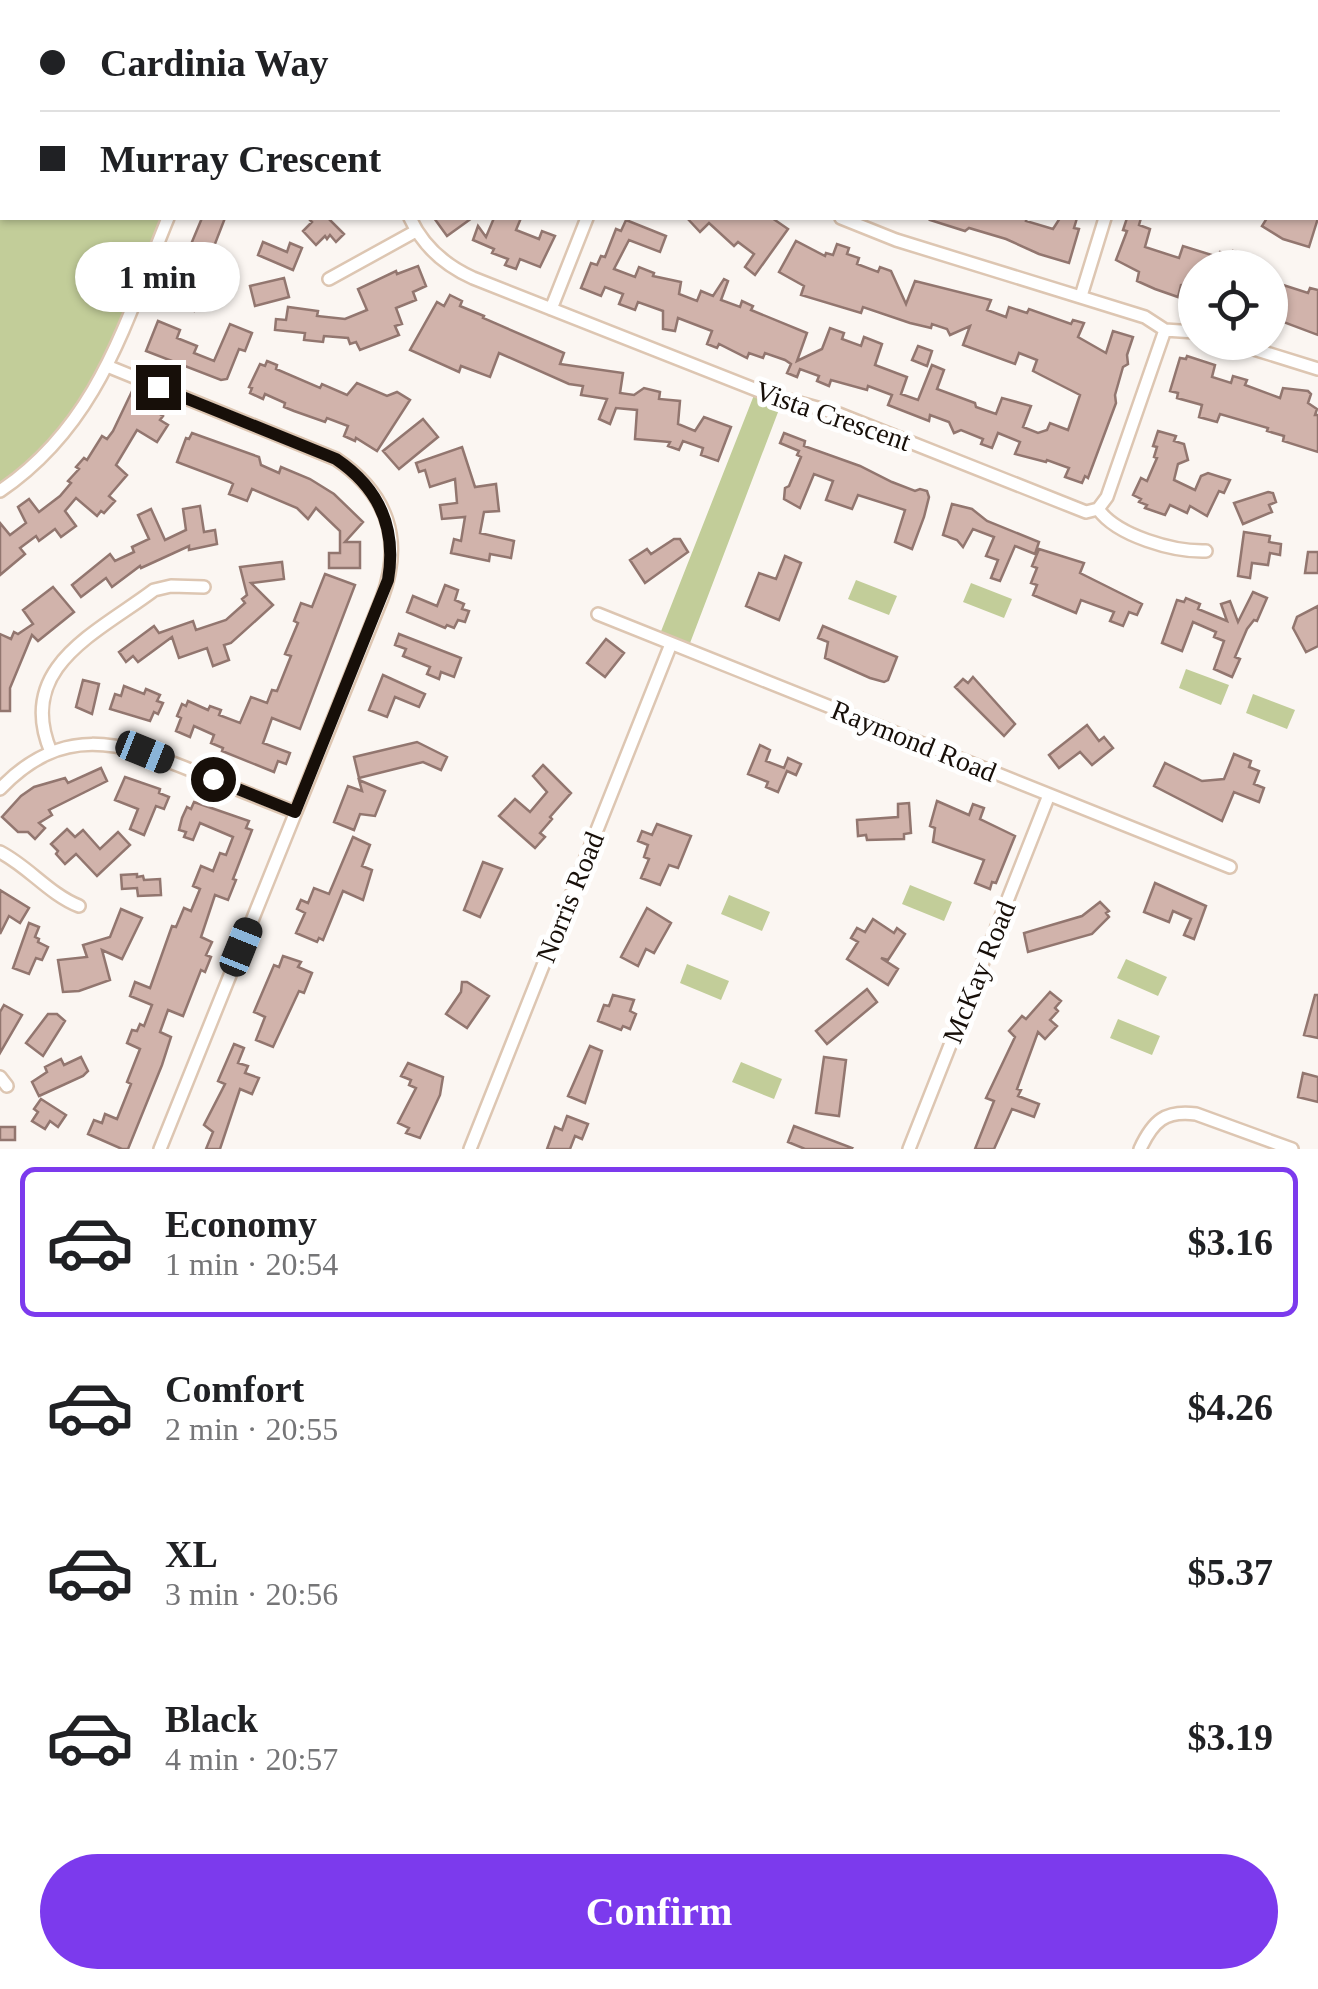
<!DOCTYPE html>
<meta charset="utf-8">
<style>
body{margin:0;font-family:Georgia,serif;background:#f6f6f6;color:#202124;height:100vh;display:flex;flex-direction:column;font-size:38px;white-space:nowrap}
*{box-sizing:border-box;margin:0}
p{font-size:32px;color:#757577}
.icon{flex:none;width:55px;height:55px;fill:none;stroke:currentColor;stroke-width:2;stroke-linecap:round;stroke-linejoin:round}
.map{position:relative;height:1149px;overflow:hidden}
.details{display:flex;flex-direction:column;background:#fff;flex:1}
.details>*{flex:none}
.top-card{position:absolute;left:0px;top:0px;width:1320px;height:220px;box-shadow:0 2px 8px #0004;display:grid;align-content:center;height:220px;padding:0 40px;background:#fff}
.controls{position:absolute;left:1178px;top:250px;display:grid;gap:20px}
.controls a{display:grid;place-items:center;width:110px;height:110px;border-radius:50%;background:#fff;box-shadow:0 2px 8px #0004;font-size:50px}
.end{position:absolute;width:45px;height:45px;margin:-22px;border:12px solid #170f09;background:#fff;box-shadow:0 0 0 5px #fff}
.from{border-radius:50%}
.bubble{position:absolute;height:70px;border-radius:35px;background:#fff;box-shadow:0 2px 8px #0004;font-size:32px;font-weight:600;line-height:70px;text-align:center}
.car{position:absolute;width:30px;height:60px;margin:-30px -15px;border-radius:12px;box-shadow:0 0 8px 2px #0007;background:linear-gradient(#222 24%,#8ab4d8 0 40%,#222 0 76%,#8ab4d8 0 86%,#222 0)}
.top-card b{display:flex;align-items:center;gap:35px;height:95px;font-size:38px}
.top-card b+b{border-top:2px solid #e0e0e0}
.top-card i{width:25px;height:25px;background:#202124}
ul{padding:18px 0 0;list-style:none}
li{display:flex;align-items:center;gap:30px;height:150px;margin:0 20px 15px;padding:0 20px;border:5px solid transparent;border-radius:15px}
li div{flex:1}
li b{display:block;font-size:38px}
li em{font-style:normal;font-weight:600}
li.active{border-color:#7c3aed}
li>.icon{width:90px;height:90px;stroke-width:1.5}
.button{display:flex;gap:20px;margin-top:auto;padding:20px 40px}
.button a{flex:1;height:115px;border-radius:60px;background:#7c3aed;color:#fff;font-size:40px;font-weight:600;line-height:115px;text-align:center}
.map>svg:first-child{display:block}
.green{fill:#c2cd99}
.building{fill:#d1b3ab;stroke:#92766f;stroke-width:2.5}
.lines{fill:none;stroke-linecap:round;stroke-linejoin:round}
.minor-casing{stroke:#ddc6b2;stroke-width:16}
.minor{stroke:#fff;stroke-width:11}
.route{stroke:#170f09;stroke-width:12}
.labels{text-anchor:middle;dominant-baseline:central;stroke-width:10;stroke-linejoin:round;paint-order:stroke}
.street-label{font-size:28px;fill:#170f09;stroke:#fff}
</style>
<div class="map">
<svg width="1318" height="1149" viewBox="0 0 1318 1149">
<rect width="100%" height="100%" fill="#fbf6f2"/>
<path class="green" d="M0,71L2,218H168L84,409L0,491Z
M756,390L783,399L687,651L658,639Z
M856,580L897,596L889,615L848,599Z
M971,583L1012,599L1004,618L963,602Z
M1186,669L1229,685L1221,705L1179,688Z
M1253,694L1295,710L1287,729L1246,713Z
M910,885L952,902L944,921L902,904Z
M729,895L770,912L762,931L721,914Z
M1126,959L1167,977L1158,996L1117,978Z
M687,964L729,981L721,1000L680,983Z
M1118,1019L1160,1036L1152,1055L1110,1038Z
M741,1062L782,1079L774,1099L732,1082Z"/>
<path class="building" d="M202,218H225L211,254L221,258L214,273L203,268L201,273L197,271L189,290L201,295L194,311L169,301L177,281L181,283L191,263L184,261Z
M308,218H328L344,234L336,242L330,235L327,239L325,236L316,245L303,231L312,222Z
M434,218H472L447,236Z
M494,218H521L516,230L539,239L542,231L555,236L540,267L520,259L516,269L505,265L508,259L492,253L494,249L473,240L478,226L486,237Z
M687,218H772L788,229L755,275L745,267L754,254L738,242L734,246L709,223L700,232Z
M931,218H1027L1026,221L1053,229L1060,218H1077L1074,228L1079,229L1069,263L1039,254L1006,239L969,228L965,231L930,220Z
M1127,218H1141L1139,225L1150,229L1145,247L1179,258L1183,246L1218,257L1220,252L1231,255L1233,251L1243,254L1239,268H1195L1193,283L1181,285L1178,297L1155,289L1137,281L1139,272L1116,260L1127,231L1123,230Z
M1267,218H1318L1309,247L1283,239L1262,226Z
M626,220L666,236L660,252L629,240L614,269L635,277L639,267L654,273L653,276L681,282L679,294L697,301L701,291L713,296L724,279L728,281L721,300L740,307L742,301L753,306L751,310L807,333L797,361L822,349L830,328L844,333L842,339L861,346L864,337L882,344L875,365L907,377L901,394L918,400L932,365L944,370L937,389L975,403L976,407L996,414L1002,398L1031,406L1023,427L1038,433L1047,430L1050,423L1068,430L1080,395L1033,371L1037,360L1019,353L1015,364L963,345L970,326L950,335L947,329L932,324L931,328L910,323L863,307L861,313L801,295L804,286L779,272L796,241L825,256L826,253L833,255L837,244L849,248L847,254L859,258L857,264L878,272L880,267L891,271L906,304L915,281L991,300L987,310L1006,317L1009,307L1027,313L1029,309L1071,324L1073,320L1084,323L1078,337L1106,353L1113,331L1133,337L1127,355L1128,364L1123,367L1115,395L1116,403L1088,478L1085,476L1082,483L1065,477L1069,468L1047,460L1046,462L1015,454L1020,442L998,433L992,448L981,444L983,439L961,430L954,433L949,422L930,415L929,421L888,405L892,395L868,386L867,390L831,380L829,386L817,381L819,376L800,369L797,377L787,373L791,364L785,360L765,353L763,358L749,353L747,358L719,344L717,348L707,344L712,331L678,318L675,331L663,329V311L638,302L635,310L619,304L623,294L605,287L601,296L581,288L591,263L597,265L601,256L605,257L616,229L621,231Z
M263,242L287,252L290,243L302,248L293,270L258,255Z
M418,266L426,286L413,292L416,300L396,308L402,324L395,326L399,335L360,350L356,342L350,344L348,338L324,336L323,342L304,340L305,333L275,330L276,319L286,320L288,307L318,311L317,316L345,319L367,310L358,289L396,271L397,274Z
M284,278L289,297L255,306L250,286Z
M1280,284L1308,293L1310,288L1318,290V335L1270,317V293L1276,295Z
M450,295L462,301L460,306L484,316L483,318L564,353L560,364L623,373L620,393L634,395L644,388L660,392L659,399L680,401L678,424L695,431L704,417L731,427L718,461L701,455L703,448L683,441L679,450L668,446L670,442L635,439L637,410L616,408L610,424L599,419L607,399L581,395L583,386L569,384L499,353L490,377L461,366L459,372L410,350L437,302L444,306Z
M158,321L180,330L177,338L197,346L194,353L214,361L230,324L252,333L245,351L239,349L227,379L221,380L146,351Z
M918,346L932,351L927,366L912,360Z
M1187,356L1215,365L1212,377L1231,383L1233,376L1247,380L1245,385L1280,398L1283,388L1308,391L1311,394L1308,403L1317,409L1315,415H1318V452L1283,441L1284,436L1267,431L1268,428L1220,414L1217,422L1199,417L1202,405L1177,398L1178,393L1170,391L1180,358L1186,359Z
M267,361L277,365L276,369L320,388L322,384L347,395L357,383L387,396L397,392L410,400L377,451L356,438L355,441L344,436L348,426L327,418L325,422L294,411L284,407L285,403L265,394L263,399L250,393L252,388L249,387L260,364L265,366Z
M134,387L142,390L137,400L163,416L160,420L168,425L157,442L137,430L116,465L127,475L109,496L115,501L104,513L101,511L97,516L76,498L65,511L76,526L61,537L55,529L39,541L36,536L20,548L25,554L0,575V523L10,535L26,523L18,507L29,499L39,512L60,496L71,483L68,481L79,469L76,467L84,458L87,460L102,436L107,439L113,431Z
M423,419L438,437L399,469L383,451Z
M1158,431L1176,436L1174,441L1184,444L1188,460L1178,464L1174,480L1195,490L1201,476L1208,473L1230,480L1224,493L1219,491L1207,516L1190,506L1187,513L1170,505L1165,515L1145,508L1147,505L1139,502L1141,499L1133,495L1141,478L1147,481L1157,458L1154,457L1157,447L1153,446Z
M192,433L259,457L261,465L279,473L281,467L310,479L334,494L363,522L345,542H360V568H329V553H340V531L316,508L308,519L297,508L252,489L247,501L229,494L233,484L230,482L177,462L186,438L189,439Z
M784,433L805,441L804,446L860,466L892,482L915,491L920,489L927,491L929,497L924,517L912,549L895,542L905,510L858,495L852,509L826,500L833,481L814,474L800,508L784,499L785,488L789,486L801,457L797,455L799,451L780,443Z
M462,447L475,487L496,484L499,511L484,512L480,533L514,541L511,558L490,554L489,561L451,553L454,539L461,541L465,517L442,519L440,505L457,503L455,479L430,487L425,470L419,472L416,463Z
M1268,492L1273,493L1276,502L1269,505L1272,512L1243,524L1234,503Z
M952,504L972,509L987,521L1039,542L1035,554L1015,546L1000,581L991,578L998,560L986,556L994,537L973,529L963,547L957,540L943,535Z
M200,506L204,532L215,530L217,544L189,550V546L141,568L140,566L112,587L106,578L81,597L72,585L110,554L115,561L134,552L132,547L149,539L138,515L151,509L165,540L186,530L183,509Z
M1244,532L1270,536L1269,542L1281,544L1280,555L1270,553L1268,565L1252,563L1250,578L1238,576Z
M674,539H680L688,552L645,583L630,560L647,549L651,554Z
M1039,549L1084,563L1080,573L1142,604L1137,615L1129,612L1123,626L1110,621L1114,612L1081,600L1076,613L1033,595L1037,585L1031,583L1037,568L1032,566Z
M1308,552H1318V573H1305Z
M785,556L801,563L779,620L746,606L759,573L776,579Z
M282,562L284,579L251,583L273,605L231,643L224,645L229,660L213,666L207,648L179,658L172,637L138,662L133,656L126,662L119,652L154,626L159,633L193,621L196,630L226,620L245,603L242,599L247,595L240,567Z
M325,574L355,585L300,729L272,718L263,743L290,753L286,764L278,761L274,772L222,751L223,748L211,743L214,735L194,726L190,737L176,731L181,718L177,716L182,704L186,706L188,701L208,710L210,706L221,710L219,715L240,723L251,697L267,703L272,690L277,691L291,656L285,654L298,623L294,621L301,603L312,607Z
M445,585L458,590L455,600L464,604L462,609L469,611L465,622L458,620L454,628L447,625L445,628L407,612L413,596L437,606Z
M53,587L74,612L38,641L32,635L10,688V711H0V634L11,639L14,632L18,634L33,624L23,610Z
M1253,592L1267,598L1257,621L1254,620L1247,629L1235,657L1240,659L1232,677L1214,669L1224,641L1214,637L1216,632L1193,622L1182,651L1162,643L1177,600L1184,602L1186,598L1200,604L1198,609L1227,621L1221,604L1230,601L1238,622Z
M1318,606V646L1306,652L1293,628L1297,617Z
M823,626L897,657L888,680L884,682L870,678L825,658L828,642L818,638Z
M399,634L461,658L454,677L441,672L439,679L427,674L430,667L403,656L406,649L395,645Z
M606,639L624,653L605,677L587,663Z
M383,675L425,694L419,707L395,697L387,717L369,710Z
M973,677L1015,724L1004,736L955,687L963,679L968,683Z
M83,680L99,684L92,714L76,707Z
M124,686L144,694L146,689L160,695L157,701L163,703L158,714L154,712L150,721L110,709L115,694L121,696Z
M1087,725L1099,741L1104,737L1113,748L1092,765L1080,752L1059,768L1049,755Z
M417,742L447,757L441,770L423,762L359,778L354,757Z
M760,745L770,750L766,761L784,768L788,758L801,764L796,775L787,771L778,792L766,787L768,782L748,774Z
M1234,754L1251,761L1249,767L1259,771L1254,784L1264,788L1259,802L1234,792L1222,821L1154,786L1165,763L1202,781L1224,779Z
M543,765L571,793L550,817L552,819L540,833L545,837L535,848L499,816L515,799L530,812L547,792L533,776Z
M101,768L107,781L49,810L52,815L39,823L45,828L35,839L28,832H18L2,817L21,796L34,787L65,778L68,783Z
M125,777L160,789L159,793L169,797L164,809L156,806L144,835L130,829L138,809L115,800Z
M359,780L385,791L375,816L360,814L354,830L334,822L348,786L362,791Z
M937,801L969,815L973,804L984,808L980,819L1015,836L996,883L992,882L990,889L975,883L984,860L933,842L935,828L930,826Z
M194,802L249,821L246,828L252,830L233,879L236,880L228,900L215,895L201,937L212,942L206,955L211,957L205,972L201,970L183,1016L168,1010L160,1032L171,1037L162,1065L128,1149H122L88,1134L94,1120L102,1123L105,1114L117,1119L131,1084L127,1082L140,1049L127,1043L132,1030L137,1031L140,1024L144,1026L152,1005L130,996L135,982L150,988L172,926L176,927L184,908L191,911L200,889L193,886L201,866L213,871L220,853L226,855L233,837L200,823L193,840L184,837L186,832L179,830L182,818L187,807L191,809Z
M909,803L911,833L904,834V839L867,840L866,835L858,836L857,820L898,817V804Z
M657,824L691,836L678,868L669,865L660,885L641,878L649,859L644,857L648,845L638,841L642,831L652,835Z
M67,829L75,837L83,830L100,849L118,832L130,845L97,876L76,854L65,864L56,854L58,851L51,844Z
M353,837L370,845L362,866L372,870L363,900L343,891L323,940L319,938L317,942L296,933L305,913L297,909L301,900L308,903L314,888L329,894Z
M483,862L502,869L480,917L464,910Z
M137,874V877L143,876L144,880L160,879L161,895L138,896L137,888L122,889L121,875Z
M1155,883L1206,906L1194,939L1184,935L1191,919L1173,911L1169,922L1144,912Z
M0,890L29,908L20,923L9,916L0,934Z
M1100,902L1109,911L1106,913L1109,917L1092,934L1028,952L1024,933L1082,916Z
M647,908L671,923L654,953L646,949L638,966L621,957Z
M121,909L142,918L122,959L102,950L110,980L79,991L63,992L58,960L87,957L83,945L110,937Z
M873,919L894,933L897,928L905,934L888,960L881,958L898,969L888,985L847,959L858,942L851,938L857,928L865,932Z
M29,923L39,927L35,937L39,939L38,942L48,947L42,960L36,958L29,974L13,968Z
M283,956L301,962L298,967L312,973L304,993L299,991L273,1047L256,1040L265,1017L254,1012L274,965L279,967Z
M462,982H467L489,996L467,1028L446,1014L461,992Z
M867,989L877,1002L827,1044L816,1031Z
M1050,992L1061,1001L1055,1008L1058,1011L1050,1020L1057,1026L1045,1039L1038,1032L1017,1089L1021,1090L1018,1096L1039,1104L1034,1117L1012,1109L994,1149H975L994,1101L986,1098L1015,1037L1009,1031L1022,1016L1026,1019Z
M613,995L634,1000L630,1011L636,1014L630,1029L623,1026L621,1030L598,1021L604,1005L609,1006Z
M1315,995H1318V1038L1304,1035Z
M4,1005L22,1015L0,1053V1012Z
M48,1014H57L65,1021L43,1056L26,1043Z
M234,1044L244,1048L238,1063L248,1066L245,1073L259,1078L252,1094L240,1089L220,1149H206L213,1132L204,1125L225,1084L218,1081Z
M590,1046L602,1051L585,1103L568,1096Z
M81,1057L88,1071L83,1076L39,1096L32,1082L47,1072L45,1067L61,1059L64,1065Z
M824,1057L846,1060L839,1116L816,1113Z
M408,1063L443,1077L440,1095L420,1138L406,1133L409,1128L398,1123L416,1088L409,1085L411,1080L401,1076Z
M1303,1073L1318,1077V1102L1298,1097Z
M41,1099L66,1115L58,1127L50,1121L45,1129L32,1121L38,1112L34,1109Z
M567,1116L588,1124L582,1139L575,1136L570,1149H547L555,1127L562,1130Z
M794,1126L852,1148L851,1149H805L788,1142Z
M0,1127H15V1140H0Z"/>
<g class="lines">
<defs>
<path id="minor" d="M73,0L79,2
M667,0L669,2
M88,2L89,0
M254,2L255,0
M461,2L462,0
M1172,2V0
M1318,167V168
M410,218C423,246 444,265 473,278L767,394L839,414L1086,512L1098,509L1107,497L1165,330
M841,218L896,240L1145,317L1165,330L1195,332
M329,279L416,231
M1081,296L1105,218
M551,309L587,218
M1231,342L1318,369
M107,366L336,459C387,493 404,539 382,598L160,1149
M0,491C99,424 125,322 168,218
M1098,509C1117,536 1174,552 1206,551
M598,614L1230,867
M51,752C15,667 97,633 154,590L171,586L204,587
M0,789C62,724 119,741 193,771C227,785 261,799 295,812
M0,852C29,867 49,894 79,906
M0,1077L7,1086
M470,1149L671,644
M909,1149L1049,795
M1140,1149C1153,1121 1165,1110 1196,1114L1292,1149"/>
</defs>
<use href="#minor" class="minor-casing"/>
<use href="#minor" class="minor"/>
</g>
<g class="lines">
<path class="route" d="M158,387L336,459C379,488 397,528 388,580L295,812L213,779"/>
</g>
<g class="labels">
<g class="street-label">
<text transform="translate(833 416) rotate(19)">Vista Crescent</text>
<text transform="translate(914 741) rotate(22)">Raymond Road</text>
<text transform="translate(570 897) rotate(-68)">Norris Road</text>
<text transform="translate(979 972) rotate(-68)">McKay Road</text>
</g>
</g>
</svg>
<div class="controls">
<a><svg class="icon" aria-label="locate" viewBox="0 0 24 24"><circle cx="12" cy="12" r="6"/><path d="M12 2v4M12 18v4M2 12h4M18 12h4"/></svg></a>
</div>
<i class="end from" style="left:213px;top:779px"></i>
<i class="end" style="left:158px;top:387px"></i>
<div class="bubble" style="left:75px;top:242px;width:165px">1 min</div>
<i class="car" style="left:145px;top:752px;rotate:112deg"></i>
<i class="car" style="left:241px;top:947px;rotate:22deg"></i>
<div class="top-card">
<b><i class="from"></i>Cardinia Way</b>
<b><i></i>Murray Crescent</b>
</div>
</div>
<section class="details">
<ul>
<li class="active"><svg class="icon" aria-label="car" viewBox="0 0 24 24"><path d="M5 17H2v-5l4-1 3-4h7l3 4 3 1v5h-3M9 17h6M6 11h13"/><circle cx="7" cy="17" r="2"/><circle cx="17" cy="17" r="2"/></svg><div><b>Economy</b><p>1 min · 20:54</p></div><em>$3.16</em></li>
<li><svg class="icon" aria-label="car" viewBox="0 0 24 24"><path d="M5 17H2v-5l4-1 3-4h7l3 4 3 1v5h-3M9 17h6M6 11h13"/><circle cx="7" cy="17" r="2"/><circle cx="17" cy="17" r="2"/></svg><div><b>Comfort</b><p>2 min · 20:55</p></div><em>$4.26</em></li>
<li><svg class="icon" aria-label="car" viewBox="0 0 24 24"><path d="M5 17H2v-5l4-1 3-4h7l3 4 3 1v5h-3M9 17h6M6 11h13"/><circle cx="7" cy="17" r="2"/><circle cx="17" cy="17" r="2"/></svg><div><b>XL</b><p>3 min · 20:56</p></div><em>$5.37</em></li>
<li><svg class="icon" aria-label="car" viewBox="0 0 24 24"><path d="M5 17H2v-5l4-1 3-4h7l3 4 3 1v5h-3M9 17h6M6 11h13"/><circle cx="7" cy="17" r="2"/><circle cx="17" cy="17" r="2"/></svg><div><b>Black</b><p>4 min · 20:57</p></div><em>$3.19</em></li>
</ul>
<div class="button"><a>Confirm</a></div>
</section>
